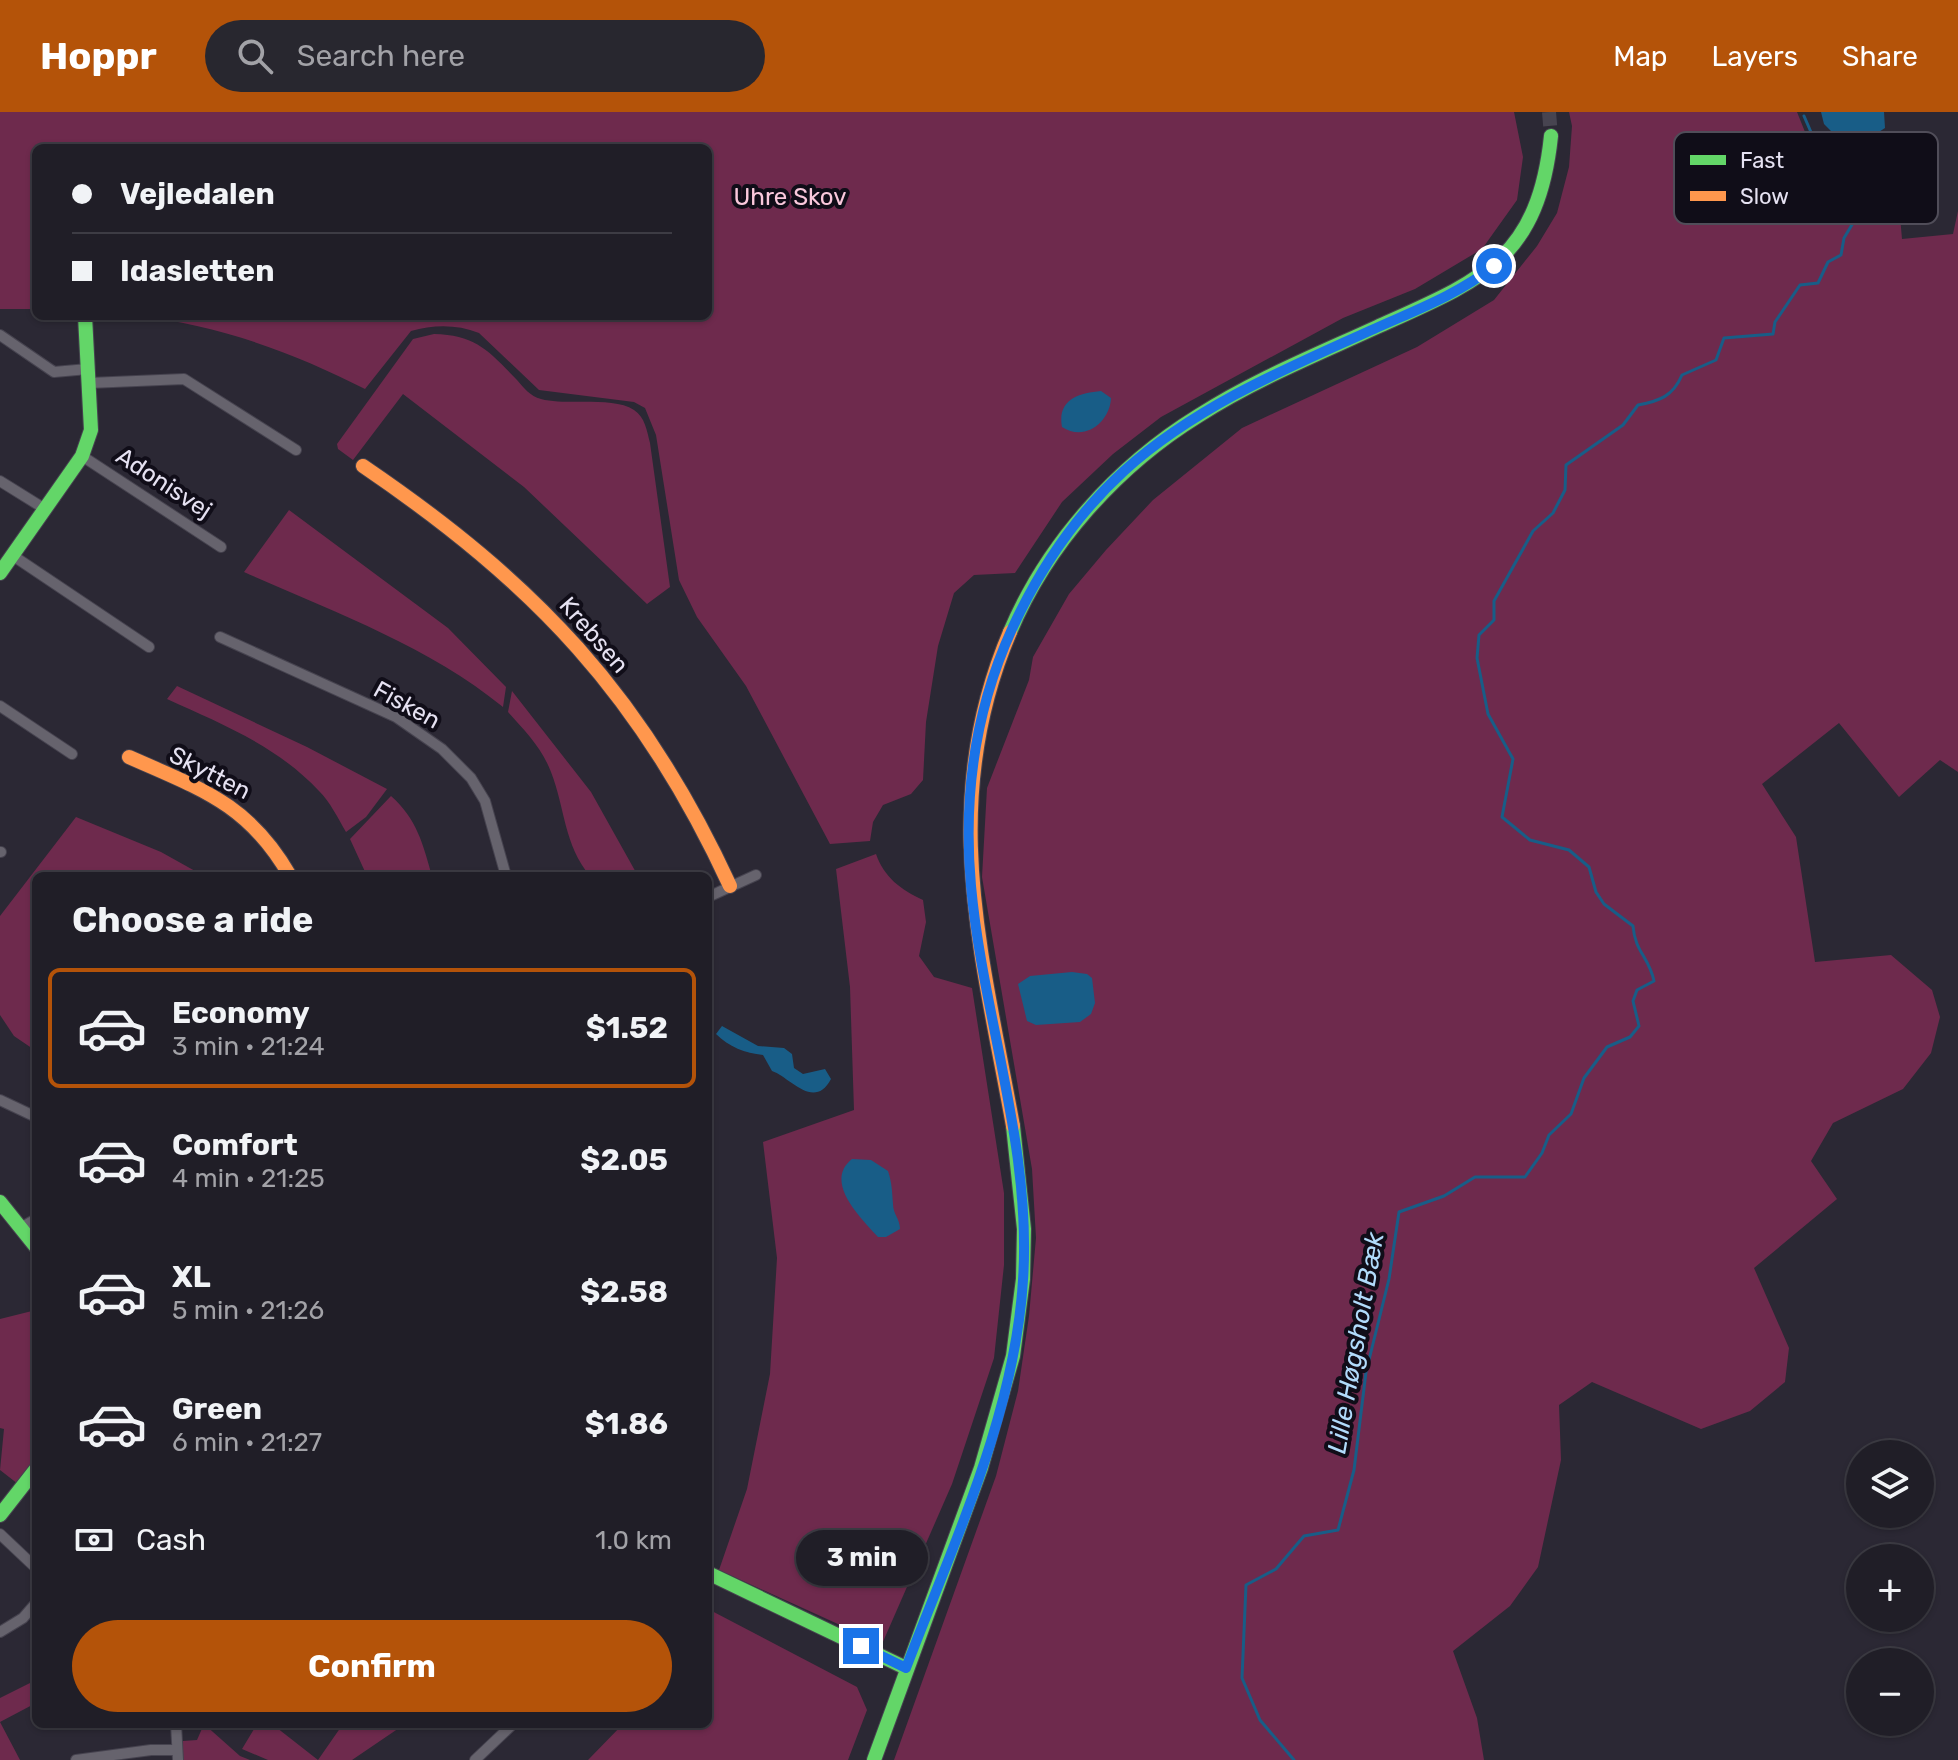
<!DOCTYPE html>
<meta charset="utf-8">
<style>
body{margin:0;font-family:Rubik,sans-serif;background:#28272f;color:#f1f3f6;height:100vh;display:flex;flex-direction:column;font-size:30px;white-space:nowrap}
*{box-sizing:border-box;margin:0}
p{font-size:26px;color:#a2a2a7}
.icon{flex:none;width:44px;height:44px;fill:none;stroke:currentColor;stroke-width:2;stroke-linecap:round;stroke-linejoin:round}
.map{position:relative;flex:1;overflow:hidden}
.drawer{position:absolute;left:32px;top:760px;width:680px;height:856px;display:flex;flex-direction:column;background:#201e27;border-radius:12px;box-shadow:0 2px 6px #0004,0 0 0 2px #3d3c44}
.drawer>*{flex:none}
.banner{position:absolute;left:32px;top:32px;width:680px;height:176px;border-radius:12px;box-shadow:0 2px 6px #0004,0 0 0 2px #3d3c44;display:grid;align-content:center;height:176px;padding:0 40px;background:#201e27}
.tools{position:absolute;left:1846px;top:1328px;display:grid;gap:16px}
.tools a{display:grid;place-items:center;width:88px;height:88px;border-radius:50%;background:#201e27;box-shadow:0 2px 6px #0004,0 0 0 2px #3d3c44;font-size:40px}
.end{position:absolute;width:36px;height:36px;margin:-18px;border:10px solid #1a73e8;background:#fff;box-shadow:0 0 0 4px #fff}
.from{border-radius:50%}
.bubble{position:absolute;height:56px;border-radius:28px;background:#201e27;box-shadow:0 2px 6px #0004,0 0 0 2px #3d3c44;font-size:26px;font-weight:700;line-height:56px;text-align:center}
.banner b{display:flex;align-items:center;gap:28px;height:76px;font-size:30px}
.banner b+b{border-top:2px solid #3d3c44}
.banner i{width:20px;height:20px;background:#f1f3f6}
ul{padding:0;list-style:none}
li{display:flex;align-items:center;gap:24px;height:120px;margin:0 16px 12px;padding:0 24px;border:4px solid transparent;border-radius:12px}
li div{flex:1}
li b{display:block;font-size:30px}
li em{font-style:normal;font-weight:700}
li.on{border-color:#b45309}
li>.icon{width:72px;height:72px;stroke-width:1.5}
h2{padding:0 40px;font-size:36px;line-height:96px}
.pay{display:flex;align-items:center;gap:20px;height:88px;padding:0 40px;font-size:30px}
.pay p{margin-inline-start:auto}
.cta{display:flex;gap:16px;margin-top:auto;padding:16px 40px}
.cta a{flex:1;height:92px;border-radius:48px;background:#b45309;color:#fff;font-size:32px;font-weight:700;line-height:92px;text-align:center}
header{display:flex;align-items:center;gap:48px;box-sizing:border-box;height:112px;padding:0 40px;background:#b45309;color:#fff}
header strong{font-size:38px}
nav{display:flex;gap:44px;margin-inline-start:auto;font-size:28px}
.search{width:560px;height:72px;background:#28272f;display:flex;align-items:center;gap:20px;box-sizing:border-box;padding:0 28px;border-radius:44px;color:#a2a2a7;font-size:30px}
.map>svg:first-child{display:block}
.green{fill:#6e2a4d}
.water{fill:#185d87}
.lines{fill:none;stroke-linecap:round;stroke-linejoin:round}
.stream{stroke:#185d87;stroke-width:3}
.secondary-tunnel{stroke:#474450;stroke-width:14;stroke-dasharray:14 7;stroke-linecap:butt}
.street-casing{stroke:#46434f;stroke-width:12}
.fast-casing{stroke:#46434f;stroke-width:16}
.slow-casing{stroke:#46434f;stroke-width:16}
.street{stroke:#66636d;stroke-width:10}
.fast{stroke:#63d668;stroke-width:14}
.slow{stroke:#ff974d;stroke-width:14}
.route{stroke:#1a73e8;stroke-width:10}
.labels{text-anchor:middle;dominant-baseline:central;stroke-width:8;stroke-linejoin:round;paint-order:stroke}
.park-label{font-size:24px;fill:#fac8dc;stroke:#100d18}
.street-label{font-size:24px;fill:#e6e2f2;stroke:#100d18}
.water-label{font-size:26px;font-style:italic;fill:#b1dbfb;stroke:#100d18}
.key{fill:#100d18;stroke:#504d59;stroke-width:2}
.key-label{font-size:22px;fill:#e6e2f2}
</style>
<header>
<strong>Hoppr</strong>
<div class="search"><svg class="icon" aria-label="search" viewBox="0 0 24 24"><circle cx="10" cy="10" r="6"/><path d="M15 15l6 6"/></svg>Search here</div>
<nav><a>Map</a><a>Layers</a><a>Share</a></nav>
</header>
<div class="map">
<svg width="1958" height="1648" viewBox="0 0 1958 1648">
<rect width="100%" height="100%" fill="#2b2834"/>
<path class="green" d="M0,0H1514L1523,45L1517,88L1482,137L1415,177L1343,206L1161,305L1113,342L1062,390L1015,461L974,463L954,481L938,534L926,610L923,668L911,682L883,693L873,710L870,729L830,732L746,574L697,505L679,468L656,323L645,296L634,290L539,278L479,221C456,212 433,213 411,219L365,277C295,241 216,212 137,204H708V36H36V197H0Z
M1569,0H1797L1811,35L1894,36L1902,127L1953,122L1958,99V660L1940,648L1899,685L1839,611L1762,672L1796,725L1815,850L1891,843L1932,878L1940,905L1931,941L1903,977L1833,1011L1811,1049L1837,1087L1754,1156L1789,1236L1785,1270L1750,1299L1701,1317L1592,1270L1559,1293L1561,1348L1538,1455L1510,1494L1453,1539L1477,1606L1484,1648H894L996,1364L1018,1279L1029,1204L1036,1126L1032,1057L982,765L987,676L1029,568L1033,545L1069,482L1106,438L1153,388L1242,316L1417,235L1494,188L1537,134L1557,101L1569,55L1572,14Z
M434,222C476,223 489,239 517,268C524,276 530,284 541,287C567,294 612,284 634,298C645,305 647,319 650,331L670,475L647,492L524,375L403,282L353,348L338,337L337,332L413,227Z
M289,398L448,516L506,575L503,595C427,533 333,500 244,460Z
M177,574L307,635L387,677L366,705L346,720C338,706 330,690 319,679C277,634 222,612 167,587Z
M512,579L591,680L638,764H590C564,733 565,696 551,660C542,636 525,619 508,600Z
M391,684C417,707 423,732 432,764H367L350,727Z
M76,705L161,740L204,764H36V939L14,924L0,903V804Z
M876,742C884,765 901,778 923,788L926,810L919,844L934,865L972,876L1004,1081V1153L994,1246L952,1372L882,1532L719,1458L747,1377L770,1262L777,1146L763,1030L854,998L850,875L836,757Z
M36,1198V1345L18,1372L0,1358L4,1317L0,1316V1207Z
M708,1497L857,1575L867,1598L848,1648H588L623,1612H708Z
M36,1568V1591L0,1610L20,1648H0V1586Z
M204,1612L240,1644L250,1648H183V1629L197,1628Z
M257,1612H272L318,1648L343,1612H405L352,1648H268L242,1637Z"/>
<path class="water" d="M1821,0H1884L1885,16L1874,23L1836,24L1824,12Z
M1101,279L1111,286C1110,310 1085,330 1062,315C1057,288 1078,281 1101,279Z
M1072,860L1087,862L1092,866L1095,891L1091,902L1080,910L1036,913L1027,909L1018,872L1030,864Z
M722,914L758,934L784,936L792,942L794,956L803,962L825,957L831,967C814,999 790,965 772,959L763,943C745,941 729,935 716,922Z
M852,1047L871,1048L888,1059C892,1071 892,1079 893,1092C893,1102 900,1107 900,1117L886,1125H878C861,1106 823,1070 852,1047Z"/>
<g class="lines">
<path class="stream" d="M1294,1648L1260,1608L1242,1566L1246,1473L1276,1457L1304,1424L1338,1418L1354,1358L1366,1260L1389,1167L1399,1100L1444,1084L1475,1065H1525L1542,1041L1549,1023L1571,1002L1584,966L1607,935L1630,925L1639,914L1633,889L1637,878L1654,869C1649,845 1635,840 1633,814L1604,792L1596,780L1589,755L1569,738L1530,728L1502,705L1513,647L1488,602L1477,546L1479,523L1494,508V489L1533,419L1553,401L1565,378L1566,353L1623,313L1638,293C1660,289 1673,284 1682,263L1716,248L1724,226L1773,222L1775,210L1800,173L1818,171L1828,150L1841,143L1844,126L1856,106L1832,98L1820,41L1804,4"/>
<path class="secondary-tunnel" d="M1549,0L1551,24"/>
<defs>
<path id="street" d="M0,223L54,260L88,257
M89,271L184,267L296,338
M82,344L221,435
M0,369L45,397
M12,443L149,535
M220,525L396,605L442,637L471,666L485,689L506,764
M0,594L72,642
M0,740H1
M708,785L756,763
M0,988L36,1005
M22,1115L36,1107
M0,1422L36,1456
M0,1520L23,1506L36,1491
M176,1612L178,1648
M76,1648L151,1638H177
M475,1648L513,1612"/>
<path id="fast" d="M0,461L82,344L91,318L85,204
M1010,520C1047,432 1117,354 1198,304C1254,268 1316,243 1377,215C1479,169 1538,149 1551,24
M0,1090L36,1135
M0,1403L36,1357
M708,1461L906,1556
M874,1648L981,1356L1013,1244L1023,1167L1024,1117L1013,1014"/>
<path id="slow" d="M363,354C535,471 642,583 730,774
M1010,520C937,691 982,841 1013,1014
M129,645C201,677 249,692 290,764"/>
</defs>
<use href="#street" class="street-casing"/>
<use href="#fast" class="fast-casing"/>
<use href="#slow" class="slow-casing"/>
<use href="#street" class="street"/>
<use href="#fast" class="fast"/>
<use href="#slow" class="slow"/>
</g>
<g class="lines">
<path class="route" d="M861,1534L906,1556C953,1432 1015,1302 1023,1168C1032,1033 983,906 971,774C963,685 975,598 1012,517C1039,458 1076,403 1124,359C1196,294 1287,256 1374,217C1416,198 1457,183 1494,154"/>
</g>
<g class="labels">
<g class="park-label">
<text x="790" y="85">Uhre Skov</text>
</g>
<g class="street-label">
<text transform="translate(164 371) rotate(33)">Adonisvej</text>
<text transform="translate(594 523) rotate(49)">Krebsen</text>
<text transform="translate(407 593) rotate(29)">Fisken</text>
<text transform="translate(210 661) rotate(27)">Skytten</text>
</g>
<g class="water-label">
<text transform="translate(1356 1231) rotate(-80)">Lille Høgsholt Bæk</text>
</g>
</g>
<rect x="1674" y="20" width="264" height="92" rx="12" class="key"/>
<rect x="1690" y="43" width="36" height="10" fill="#63d668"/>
<rect x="1690" y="79" width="36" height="10" fill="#ff974d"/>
<g class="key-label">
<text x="1740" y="56">Fast</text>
<text x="1740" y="92">Slow</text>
</g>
</svg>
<div class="tools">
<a><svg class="icon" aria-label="layers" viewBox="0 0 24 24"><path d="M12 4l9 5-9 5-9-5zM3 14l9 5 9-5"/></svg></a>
<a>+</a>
<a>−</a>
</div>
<i class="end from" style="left:1494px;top:154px"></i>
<i class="end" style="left:861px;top:1534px"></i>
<div class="bubble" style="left:796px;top:1418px;width:132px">3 min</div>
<div class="banner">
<b><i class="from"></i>Vejledalen</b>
<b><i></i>Idasletten</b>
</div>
<section class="drawer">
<h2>Choose a ride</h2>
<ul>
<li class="on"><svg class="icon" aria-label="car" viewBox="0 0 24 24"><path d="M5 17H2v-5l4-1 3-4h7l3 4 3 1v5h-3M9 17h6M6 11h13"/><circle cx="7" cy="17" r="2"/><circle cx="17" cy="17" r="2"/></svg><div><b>Economy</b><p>3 min · 21:24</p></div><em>$1.52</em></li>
<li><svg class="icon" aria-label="car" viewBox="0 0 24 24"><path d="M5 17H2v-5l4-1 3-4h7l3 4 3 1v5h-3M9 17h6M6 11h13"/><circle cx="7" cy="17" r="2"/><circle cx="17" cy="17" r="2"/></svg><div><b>Comfort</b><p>4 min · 21:25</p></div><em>$2.05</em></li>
<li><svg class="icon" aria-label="car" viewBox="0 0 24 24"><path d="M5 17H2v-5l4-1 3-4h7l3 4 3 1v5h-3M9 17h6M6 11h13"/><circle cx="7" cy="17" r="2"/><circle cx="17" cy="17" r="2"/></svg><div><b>XL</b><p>5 min · 21:26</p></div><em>$2.58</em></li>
<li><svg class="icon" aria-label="car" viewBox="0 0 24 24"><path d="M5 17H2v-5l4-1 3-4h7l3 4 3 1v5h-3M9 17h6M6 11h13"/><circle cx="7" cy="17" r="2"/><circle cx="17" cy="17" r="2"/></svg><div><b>Green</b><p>6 min · 21:27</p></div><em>$1.86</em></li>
</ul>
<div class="pay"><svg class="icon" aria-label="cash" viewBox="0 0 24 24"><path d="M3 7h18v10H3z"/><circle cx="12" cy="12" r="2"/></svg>Cash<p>1.0 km</p></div>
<div class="cta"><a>Confirm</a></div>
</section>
</div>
